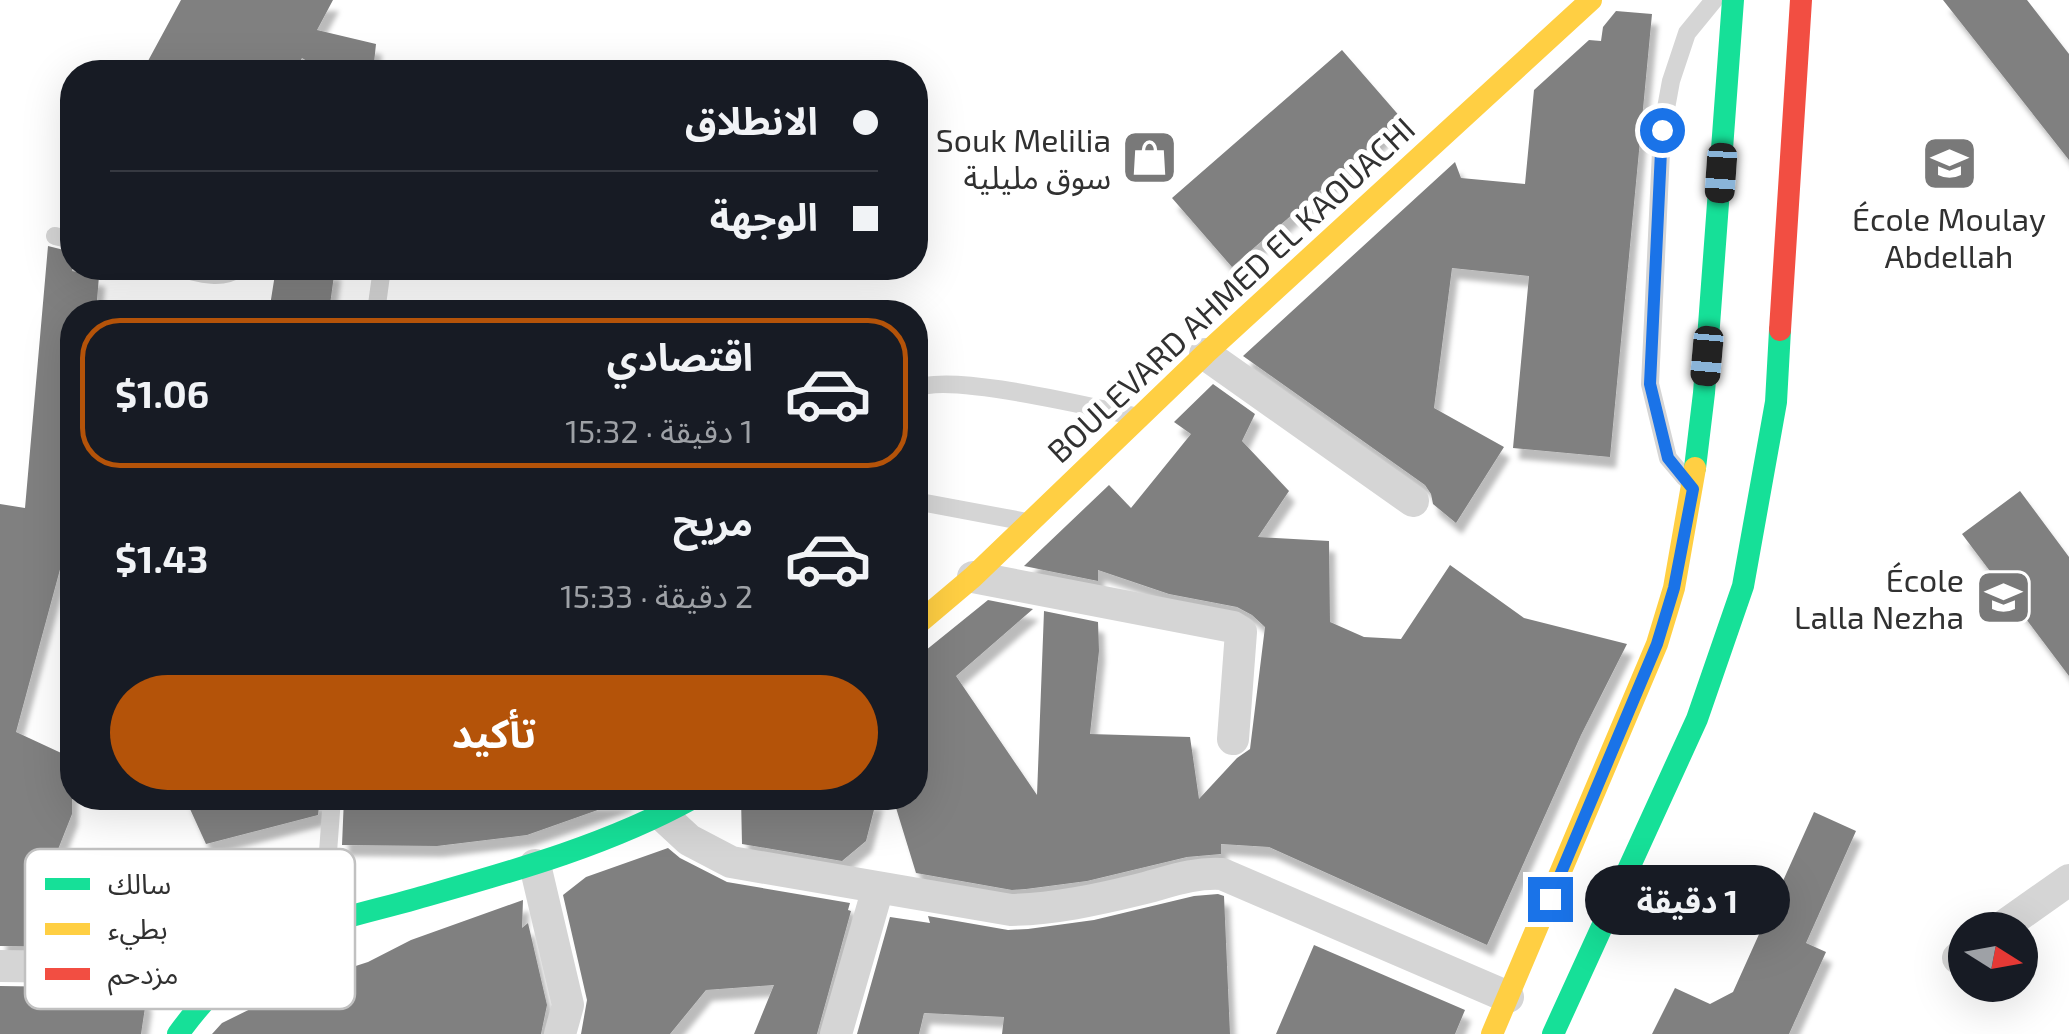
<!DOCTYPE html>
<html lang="ar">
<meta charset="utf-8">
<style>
body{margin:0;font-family:"Exo 2","Noto Sans Arabic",sans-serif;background:#20242c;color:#f1f3f6;direction:rtl;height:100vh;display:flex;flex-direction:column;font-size:38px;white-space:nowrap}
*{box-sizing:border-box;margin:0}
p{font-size:32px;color:#9ea1a6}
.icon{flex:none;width:55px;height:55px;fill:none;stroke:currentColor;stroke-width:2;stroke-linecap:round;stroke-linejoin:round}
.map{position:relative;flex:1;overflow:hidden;direction:ltr}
.sheet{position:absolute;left:60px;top:300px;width:868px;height:510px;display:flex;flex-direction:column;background:#171b24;border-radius:40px;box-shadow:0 10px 40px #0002;direction:rtl}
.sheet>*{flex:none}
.guide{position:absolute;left:60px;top:60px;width:868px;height:220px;border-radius:40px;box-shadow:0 10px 40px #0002;direction:rtl;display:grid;align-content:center;height:220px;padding:0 50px;background:#171b24}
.needle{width:65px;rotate:101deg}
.tools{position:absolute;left:1948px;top:912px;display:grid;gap:20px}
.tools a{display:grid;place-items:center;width:90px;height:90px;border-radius:50%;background:#171b24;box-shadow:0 10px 40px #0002;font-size:50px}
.end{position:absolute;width:45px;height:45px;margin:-22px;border:12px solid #1a73e8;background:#fff;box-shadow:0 0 0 5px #fff}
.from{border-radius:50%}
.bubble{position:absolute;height:70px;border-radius:35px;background:#171b24;box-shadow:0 10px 40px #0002;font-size:32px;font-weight:700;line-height:70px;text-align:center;direction:rtl}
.car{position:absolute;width:30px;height:60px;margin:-30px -15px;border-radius:12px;box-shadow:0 0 8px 2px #0007;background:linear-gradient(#222 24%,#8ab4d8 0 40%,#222 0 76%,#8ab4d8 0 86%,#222 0)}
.guide b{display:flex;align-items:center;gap:35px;height:95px;font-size:38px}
.guide b+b{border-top:2px solid #363941}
.guide i{width:25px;height:25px;background:#f1f3f6}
ul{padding:18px 0 0;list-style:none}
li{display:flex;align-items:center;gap:30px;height:150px;margin:0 20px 15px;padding:0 30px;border:5px solid transparent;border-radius:40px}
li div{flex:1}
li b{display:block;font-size:38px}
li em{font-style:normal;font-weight:700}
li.current{border-color:#b45309}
li>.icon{width:90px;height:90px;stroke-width:1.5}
.button{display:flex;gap:20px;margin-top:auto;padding:20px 50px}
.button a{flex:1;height:115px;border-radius:60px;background:#b45309;color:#fff;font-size:40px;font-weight:700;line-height:115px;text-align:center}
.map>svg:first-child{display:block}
.building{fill:#808080;filter:url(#shadow)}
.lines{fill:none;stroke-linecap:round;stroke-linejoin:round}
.lane{stroke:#d5d5d5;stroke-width:18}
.street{stroke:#d5d5d5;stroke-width:32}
.fast{stroke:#16e098;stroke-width:22}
.slow{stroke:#ffcf43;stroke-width:22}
.jam{stroke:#f24e42;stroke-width:22}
.route{stroke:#1a73e8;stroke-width:12}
.labels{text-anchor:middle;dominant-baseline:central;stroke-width:10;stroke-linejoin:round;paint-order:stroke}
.poi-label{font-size:32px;fill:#313131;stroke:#fff;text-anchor:end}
.street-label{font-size:32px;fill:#313131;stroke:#fff}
.key{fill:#fff;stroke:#c1c1c1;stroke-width:2.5}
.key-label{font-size:28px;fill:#313131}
</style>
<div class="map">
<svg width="2069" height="1034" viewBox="0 0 2069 1034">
<defs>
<filter id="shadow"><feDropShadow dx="6" dy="11" stdDeviation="2.5" flood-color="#0004"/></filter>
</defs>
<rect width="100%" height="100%" fill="#fff"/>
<path class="building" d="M181,0H333L317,30L376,44L373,72H325L302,58L294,72H142Z
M1943,0H2027L2069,54V160Z
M1616,11L1652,14L1610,457L1513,448L1529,276L1452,268L1434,408L1504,447L1456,523L1433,504L1431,494L1425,485L1243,356L1455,162L1461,178L1525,184L1534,90L1589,40L1601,41L1603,27Z
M1342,50L1402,119L1232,267L1172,198Z
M48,246L72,252V271L99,276L96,312H72V525L16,732L72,758V814L55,857L152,922L143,948L0,946V504L25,508Z
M276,268H335L329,312H269Z
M1213,384L1255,414L1242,441L1289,491L1258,537L1329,541L1330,622L1364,637L1401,639L1450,565L1524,618L1627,644L1581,735L1487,945L1269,847L1221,844V854L1187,857L1087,881L1026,889L1012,890L916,873L893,798H915V659L988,600L1033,609L956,676L1037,795L1044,611L1098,622L1099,651L1090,734L1190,737L1199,799L1237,758L1250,749L1265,627L1252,615L1237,607L1169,594L1098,570V581L1024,566L1109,485L1131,508L1191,434L1174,422Z
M2020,491L2069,557V676L1962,534Z
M185,798H320L318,815L206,844Z
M344,798H626V800L527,835L437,846L342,845Z
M741,798H877L866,841L842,861L742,844Z
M1814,812L1856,831L1806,943L1826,952L1789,1034H1652L1675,988L1710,1004L1733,992Z
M668,848L680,858L727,882L850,903L848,910L851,911L817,1034H754L774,985L706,990L670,1034H581L587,1000L563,895L586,877Z
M1218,894L1224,896L1230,1034H1002L1004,1017L924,1013L919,1034H857L890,917L930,923L928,916L1008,930L1028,929L1094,920L1194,896Z
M523,900L522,928L528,923L547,1005L541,1034H212L222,1023L303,983L368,962L411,940Z
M1314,945L1465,1010L1455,1034H1276Z
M0,986L139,988L146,1001L141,1034H0Z"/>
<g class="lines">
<path class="lane" d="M55,236L72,240
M178,268C200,273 220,281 240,268
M376,312L382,268
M915,390C941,370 1095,408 1134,416
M1685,478L1668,458L1650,384L1662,130L1671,81L1687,33L1714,0
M915,501L1022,521
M323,920L332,798"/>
<path class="street" d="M1205,354L1413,501
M973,577L1233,627L1241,632L1233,739
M662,815L689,840L731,862L1011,910C1054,909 1096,900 1137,890C1166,883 1193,872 1222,874L1508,997
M535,865L568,1005L560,1034
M1998,930L2069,880
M1958,958L1965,953
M0,966L233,969
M836,1034L878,888"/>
<path class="fast" d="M1695,468L1704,393L1733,0
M178,1034C201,1003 225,975 258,954C304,924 363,914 415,899C510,872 606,846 693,798
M1553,1034L1697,719L1743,586L1776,402L1780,330"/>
<path class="slow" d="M915,626L973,577L1205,354L1591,0
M1492,1034L1657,644L1674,588L1695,468"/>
<path class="jam" d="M1780,330L1801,0"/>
</g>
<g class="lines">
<path class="route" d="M1550,899L1657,644L1674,588L1693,489L1668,458L1650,384L1662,130"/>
</g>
<defs>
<symbol id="shop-square" viewBox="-11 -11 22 22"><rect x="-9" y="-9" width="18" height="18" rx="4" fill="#797979" stroke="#fff"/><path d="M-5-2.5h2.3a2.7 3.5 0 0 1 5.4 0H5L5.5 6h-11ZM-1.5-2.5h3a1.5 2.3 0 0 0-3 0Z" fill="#fff"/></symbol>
<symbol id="school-square" viewBox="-11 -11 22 22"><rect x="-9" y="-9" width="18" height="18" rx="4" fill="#797979" stroke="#fff"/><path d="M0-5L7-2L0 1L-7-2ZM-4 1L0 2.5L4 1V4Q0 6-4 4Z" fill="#fff"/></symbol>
</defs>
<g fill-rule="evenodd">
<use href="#shop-square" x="1118" y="126" width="63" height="63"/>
<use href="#school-square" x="1918" y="132" width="63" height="63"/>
<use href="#school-square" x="1972" y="566" width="63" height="63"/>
</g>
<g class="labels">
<g class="poi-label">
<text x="1111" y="139">Souk Melilia<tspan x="1111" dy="37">سوق مليلية</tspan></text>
<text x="1949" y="218" text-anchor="middle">École Moulay<tspan x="1949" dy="37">Abdellah</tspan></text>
<text x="1964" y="579">École<tspan x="1964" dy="37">Lalla Nezha</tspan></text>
</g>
<g class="street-label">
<text transform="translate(1230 289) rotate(-43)">BOULEVARD AHMED EL KAOUACHI</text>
</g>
</g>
<rect x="25" y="849" width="330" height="160" rx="15" class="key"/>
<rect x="45" y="878" width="45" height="12" fill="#16e098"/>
<rect x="45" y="923" width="45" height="12" fill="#ffcf43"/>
<rect x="45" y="968" width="45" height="12" fill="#f24e42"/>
<g class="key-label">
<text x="108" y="894">سالك</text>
<text x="108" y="939">بطيء</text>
<text x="108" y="984">مزدحم</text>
</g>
</svg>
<div class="tools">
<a><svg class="needle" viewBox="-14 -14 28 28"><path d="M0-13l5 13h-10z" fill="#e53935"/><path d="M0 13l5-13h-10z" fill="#9ea1a6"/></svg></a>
</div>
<i class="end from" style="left:1662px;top:130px"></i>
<i class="end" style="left:1550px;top:899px"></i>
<div class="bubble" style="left:1585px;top:865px;width:205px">1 دقيقة</div>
<i class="car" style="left:1721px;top:173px;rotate:184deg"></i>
<i class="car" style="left:1707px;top:356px;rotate:185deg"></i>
<div class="guide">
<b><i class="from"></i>الانطلاق</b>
<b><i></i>الوجهة</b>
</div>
<section class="sheet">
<ul>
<li class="current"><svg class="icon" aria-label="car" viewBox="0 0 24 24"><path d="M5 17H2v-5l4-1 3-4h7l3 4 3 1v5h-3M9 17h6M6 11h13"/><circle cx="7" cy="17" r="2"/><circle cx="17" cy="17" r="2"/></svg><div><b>اقتصادي</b><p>1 دقيقة · 15:32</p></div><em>$1.06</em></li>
<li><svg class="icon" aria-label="car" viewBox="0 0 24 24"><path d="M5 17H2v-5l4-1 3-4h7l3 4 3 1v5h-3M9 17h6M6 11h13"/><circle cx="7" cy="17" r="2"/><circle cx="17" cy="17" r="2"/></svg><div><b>مريح</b><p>2 دقيقة · 15:33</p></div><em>$1.43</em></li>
</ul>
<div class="button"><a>تأكيد</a></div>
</section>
</div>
